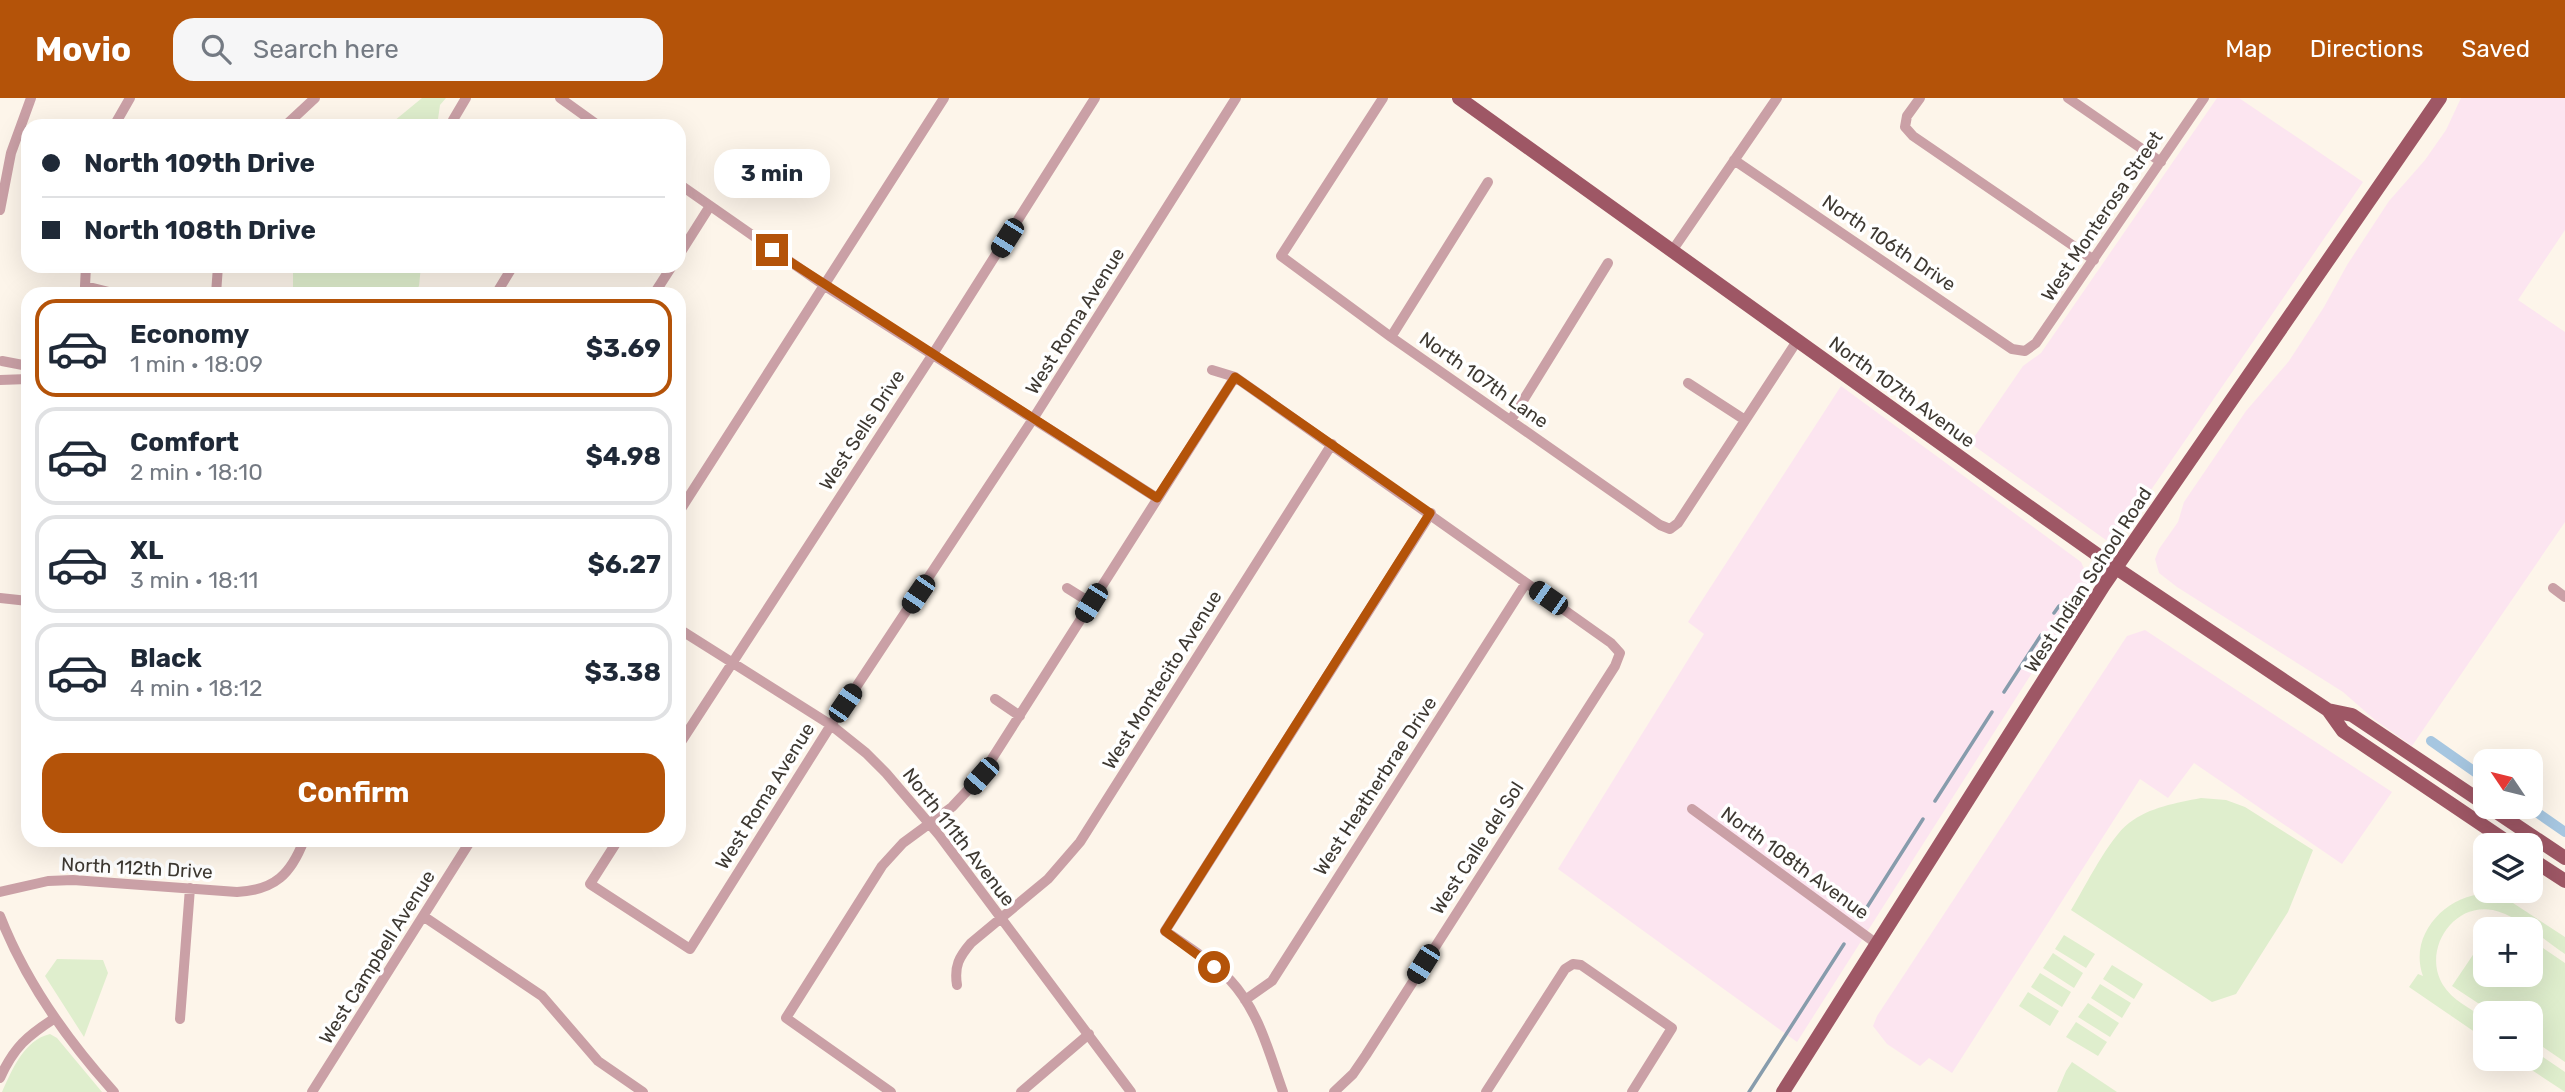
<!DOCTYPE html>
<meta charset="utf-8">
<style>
body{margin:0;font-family:Rubik,sans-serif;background:#f6f6f7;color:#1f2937;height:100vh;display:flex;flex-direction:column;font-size:26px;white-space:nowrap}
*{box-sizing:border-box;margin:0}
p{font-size:23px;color:#747a83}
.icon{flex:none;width:38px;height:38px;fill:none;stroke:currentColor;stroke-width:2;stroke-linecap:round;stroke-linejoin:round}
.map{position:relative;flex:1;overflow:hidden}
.sheet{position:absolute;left:21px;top:189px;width:665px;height:560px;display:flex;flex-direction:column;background:#fff;border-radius:21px;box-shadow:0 7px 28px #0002}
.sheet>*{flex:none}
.banner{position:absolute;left:21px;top:21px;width:665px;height:154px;border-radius:21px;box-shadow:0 7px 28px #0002;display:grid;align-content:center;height:154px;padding:0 21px;background:#fff}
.needle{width:46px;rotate:305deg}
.buttons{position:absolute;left:2473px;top:651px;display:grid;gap:14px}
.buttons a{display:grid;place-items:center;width:70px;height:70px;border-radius:14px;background:#fff;box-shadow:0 7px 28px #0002;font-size:35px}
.end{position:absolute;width:32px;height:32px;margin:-16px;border:9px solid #b45309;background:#fff;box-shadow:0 0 0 4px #fff}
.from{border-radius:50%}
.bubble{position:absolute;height:49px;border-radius:21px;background:#fff;box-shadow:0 7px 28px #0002;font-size:23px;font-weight:700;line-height:49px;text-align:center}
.car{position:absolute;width:21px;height:42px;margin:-21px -10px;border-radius:9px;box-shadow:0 0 5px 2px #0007;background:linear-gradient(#222 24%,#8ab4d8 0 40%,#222 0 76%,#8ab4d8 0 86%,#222 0)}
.banner b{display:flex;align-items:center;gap:24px;height:66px;font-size:26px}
.banner b+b{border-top:2px solid #e0e1e3}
.banner i{width:18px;height:18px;background:#1f2937}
ul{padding:12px 0 0;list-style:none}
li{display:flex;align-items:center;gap:21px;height:98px;margin:0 14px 10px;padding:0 7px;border:4px solid #e0e1e3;border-radius:21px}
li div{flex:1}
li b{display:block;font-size:26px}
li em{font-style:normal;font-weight:700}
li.selected{border-color:#b45309}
li>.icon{width:63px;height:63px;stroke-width:1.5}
.primary-button{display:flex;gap:14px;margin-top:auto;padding:14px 21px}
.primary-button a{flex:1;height:80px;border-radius:21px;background:#b45309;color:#fff;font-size:28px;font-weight:700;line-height:80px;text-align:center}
header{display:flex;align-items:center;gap:42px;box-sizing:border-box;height:98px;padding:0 35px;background:#b45309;color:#fff}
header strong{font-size:33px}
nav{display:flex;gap:38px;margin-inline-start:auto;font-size:24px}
.search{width:490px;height:63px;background:#f6f6f7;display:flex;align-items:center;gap:18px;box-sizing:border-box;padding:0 24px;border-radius:21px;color:#747a83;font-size:26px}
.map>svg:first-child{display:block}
.commercial{fill:#fce5f0}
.green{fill:#dfeecd}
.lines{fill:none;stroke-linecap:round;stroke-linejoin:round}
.stream{stroke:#879cac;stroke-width:3.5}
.canal{stroke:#a6c6e0;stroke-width:10}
.minor{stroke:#caa0a6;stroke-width:10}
.major{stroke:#9e5765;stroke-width:14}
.route{stroke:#b45309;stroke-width:9}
.labels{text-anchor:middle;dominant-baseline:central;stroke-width:7;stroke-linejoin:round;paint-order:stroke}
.street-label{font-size:19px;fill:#3e3932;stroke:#fff}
</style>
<header>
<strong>Movio</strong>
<div class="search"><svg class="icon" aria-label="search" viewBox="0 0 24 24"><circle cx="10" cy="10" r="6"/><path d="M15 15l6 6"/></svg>Search here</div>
<nav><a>Map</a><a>Directions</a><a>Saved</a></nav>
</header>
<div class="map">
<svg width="2565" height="994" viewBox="0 0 2565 994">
<rect width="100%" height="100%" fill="#fdf5ea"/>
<path class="commercial" d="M2217,0H2239L2363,84L2120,437L2106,442L1970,345L2023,268L2041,255Z
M2461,0H2565V132L2518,202L2565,234V424L2412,648L2375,622L2343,594L2177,489L2159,475L2155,461L2159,451L2178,424L2184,404L2246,313L2289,263L2324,209L2347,167L2389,103L2425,62L2446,32Z
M1841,288L2081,464L2089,482L2086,490L1797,944L1558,771L1704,536L1688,524Z
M2145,532L2392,694L2342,766L2194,665L2168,700L2140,681L1952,975L1929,960L1920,968L1887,946L1873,928L1877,918L2127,538Z"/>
<path class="green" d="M422,0H446L440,7L437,28H388Z
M293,168H421L419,188L413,196H354L341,189L326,196H293Z
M2201,700L2226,702L2245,709L2313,752L2288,814L2236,896L2212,904L2071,812C2085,789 2109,740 2129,725C2150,709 2176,705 2201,700Z
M2485,796L2513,805L2565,839V856C2544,842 2517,817 2493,812C2452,804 2422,853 2443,887C2452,902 2471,911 2485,920V941L2409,889L2418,876L2423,878C2408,837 2446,797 2485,796Z
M2064,837L2095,856L2086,870L2055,851Z
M2485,839V877H2530L2531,842L2565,865V964L2531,941L2530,915H2493L2452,888Z
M2053,855L2083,875L2074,890L2043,870Z
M57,861L103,862L108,875L84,939L45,878Z
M2112,867L2143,886L2134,901L2103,881Z
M2040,875L2071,894L2062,909L2031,889Z
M2100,886L2131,905L2122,920L2091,900Z
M2028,894L2059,913L2050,928L2019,908Z
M2088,905L2119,925L2110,939L2078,919Z
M2076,924L2107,944L2098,958L2066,939Z
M50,936L57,940L102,994H2C12,972 24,942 50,936Z
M2531,951L2565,974V994L2515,961H2530Z
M2072,964L2117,994H2057L2066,973Z"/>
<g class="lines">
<path class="stream" d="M2054,515L2059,508
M2004,594L2041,537
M1935,703L1992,614
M1864,814L1923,721
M1749,994L1844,846"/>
<path class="canal" d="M2431,643L2485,681
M2529,709L2565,734"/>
<path class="minor" d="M560,0L599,28
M1383,0L1281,158L1391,239L1660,427L1670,431L1678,425L1797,243
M1920,0L1907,18L1905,29L1913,38L2094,162
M2068,0L2161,64
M114,28L130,0
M285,28L315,0
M461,28L453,22L466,0
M1734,62L2012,251L2025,253L2036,245L2204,0
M679,86L825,188L1157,400
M0,112L11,55L31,0
M1672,153L1777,0
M679,157L710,108
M86,168L85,188L113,195L168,196
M216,196L218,168
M496,196L513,168
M654,196L672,168
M1391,239L1488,84
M2,263L28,268
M1212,272L1235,279L1611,545L1620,555L1615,568L1366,957L1353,976L1334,994
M0,282L28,281
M1688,285L1745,322
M1511,322L1608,165
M679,414L944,0
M1067,490L1091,505
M2553,490L2565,499
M0,500L28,503
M679,531L831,627L866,655L886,675L939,737L1131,994
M995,601L1020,618
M679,647L933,256L1095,0
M1692,711L1877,846
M618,742L590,786L690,851L831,627L1033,321L1236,0
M0,794L48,783L73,782L237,794C275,792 291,776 304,742
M0,818C25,882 68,943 114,994
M423,818L542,898L598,963L643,994
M957,887C954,868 959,859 971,845L1048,781L1080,744L1332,346
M1245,902L1272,883L1526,485
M180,921L190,790
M0,980C14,949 27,938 55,920
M312,994L471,742
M891,994L786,920L882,768L903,745L952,709L981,678L1235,279
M1021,994L1089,936
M1283,994C1269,955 1259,913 1230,882C1211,863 1187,848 1165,833L1431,415
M1486,994L1565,871L1573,866L1581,867L1672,930L1632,994"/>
<path class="major" d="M1459,0L2010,395L2116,470L2328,612L2343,633L2512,747
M2328,612L2352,617L2485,706
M2489,709L2565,760
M2530,760L2565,783
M1783,994L2104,487L2440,0"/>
</g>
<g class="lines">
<path class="route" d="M772,152L1157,400L1235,279L1430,415L1165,833L1214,869"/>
</g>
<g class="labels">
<g class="street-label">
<text transform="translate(2102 118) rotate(-56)">West Monterosa Street</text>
<text transform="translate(1889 145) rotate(34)">North 106th Drive</text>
<text transform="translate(1075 223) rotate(-58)">West Roma Avenue</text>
<text transform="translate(1484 282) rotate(35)">North 107th Lane</text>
<text transform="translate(1902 294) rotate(36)">North 107th Avenue</text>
<text transform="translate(862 332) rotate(-57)">West Sells Drive</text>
<text transform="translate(2088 482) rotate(-57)">West Indian School Road</text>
<text transform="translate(1162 582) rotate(-58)">West Montecito Avenue</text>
<text transform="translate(1375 688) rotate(-57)">West Heatherbrae Drive</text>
<text transform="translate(765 698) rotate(-58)">West Roma Avenue</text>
<text transform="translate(959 739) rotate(52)">North 111th Avenue</text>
<text transform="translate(1477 750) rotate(-57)">West Calle del Sol</text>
<text transform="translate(1795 765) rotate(36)">North 108th Avenue</text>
<text transform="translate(137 770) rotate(3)">North 112th Drive</text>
<text transform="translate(377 859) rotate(-58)">West Campbell Avenue</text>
</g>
</g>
</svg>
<div class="buttons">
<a><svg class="needle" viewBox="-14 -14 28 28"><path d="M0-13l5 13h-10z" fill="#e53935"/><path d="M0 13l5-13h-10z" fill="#747a83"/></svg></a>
<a><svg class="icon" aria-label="layers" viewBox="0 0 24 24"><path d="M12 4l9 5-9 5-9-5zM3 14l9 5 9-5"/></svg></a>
<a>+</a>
<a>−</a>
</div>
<i class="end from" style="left:1214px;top:869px"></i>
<i class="end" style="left:772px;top:152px"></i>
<div class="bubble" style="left:714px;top:51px;width:116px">3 min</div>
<i class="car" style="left:1007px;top:140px;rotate:212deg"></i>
<i class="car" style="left:918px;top:496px;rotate:214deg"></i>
<i class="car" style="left:1548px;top:500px;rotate:305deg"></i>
<i class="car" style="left:1091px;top:505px;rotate:212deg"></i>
<i class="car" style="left:845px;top:605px;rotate:34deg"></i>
<i class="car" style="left:981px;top:678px;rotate:221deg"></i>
<i class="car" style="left:1423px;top:866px;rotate:212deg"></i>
<div class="banner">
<b><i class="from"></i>North 109th Drive</b>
<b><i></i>North 108th Drive</b>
</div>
<section class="sheet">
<ul>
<li class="selected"><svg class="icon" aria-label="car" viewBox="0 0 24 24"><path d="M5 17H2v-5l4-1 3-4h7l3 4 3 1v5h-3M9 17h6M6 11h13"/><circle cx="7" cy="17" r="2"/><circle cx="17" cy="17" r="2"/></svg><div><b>Economy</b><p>1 min · 18:09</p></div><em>$3.69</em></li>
<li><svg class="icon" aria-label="car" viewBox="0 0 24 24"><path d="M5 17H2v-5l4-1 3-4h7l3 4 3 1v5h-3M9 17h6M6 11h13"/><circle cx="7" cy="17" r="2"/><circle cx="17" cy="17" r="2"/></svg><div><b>Comfort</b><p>2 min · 18:10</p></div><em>$4.98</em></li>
<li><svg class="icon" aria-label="car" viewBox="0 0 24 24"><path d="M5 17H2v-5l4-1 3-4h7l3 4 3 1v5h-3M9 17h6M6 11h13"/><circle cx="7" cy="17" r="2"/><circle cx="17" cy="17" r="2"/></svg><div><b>XL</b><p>3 min · 18:11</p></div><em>$6.27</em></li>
<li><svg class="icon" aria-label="car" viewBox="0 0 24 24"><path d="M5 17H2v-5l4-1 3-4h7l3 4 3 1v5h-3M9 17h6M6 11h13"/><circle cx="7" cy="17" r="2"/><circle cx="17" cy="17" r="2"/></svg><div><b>Black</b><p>4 min · 18:12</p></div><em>$3.38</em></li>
</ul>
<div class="primary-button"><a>Confirm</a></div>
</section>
</div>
